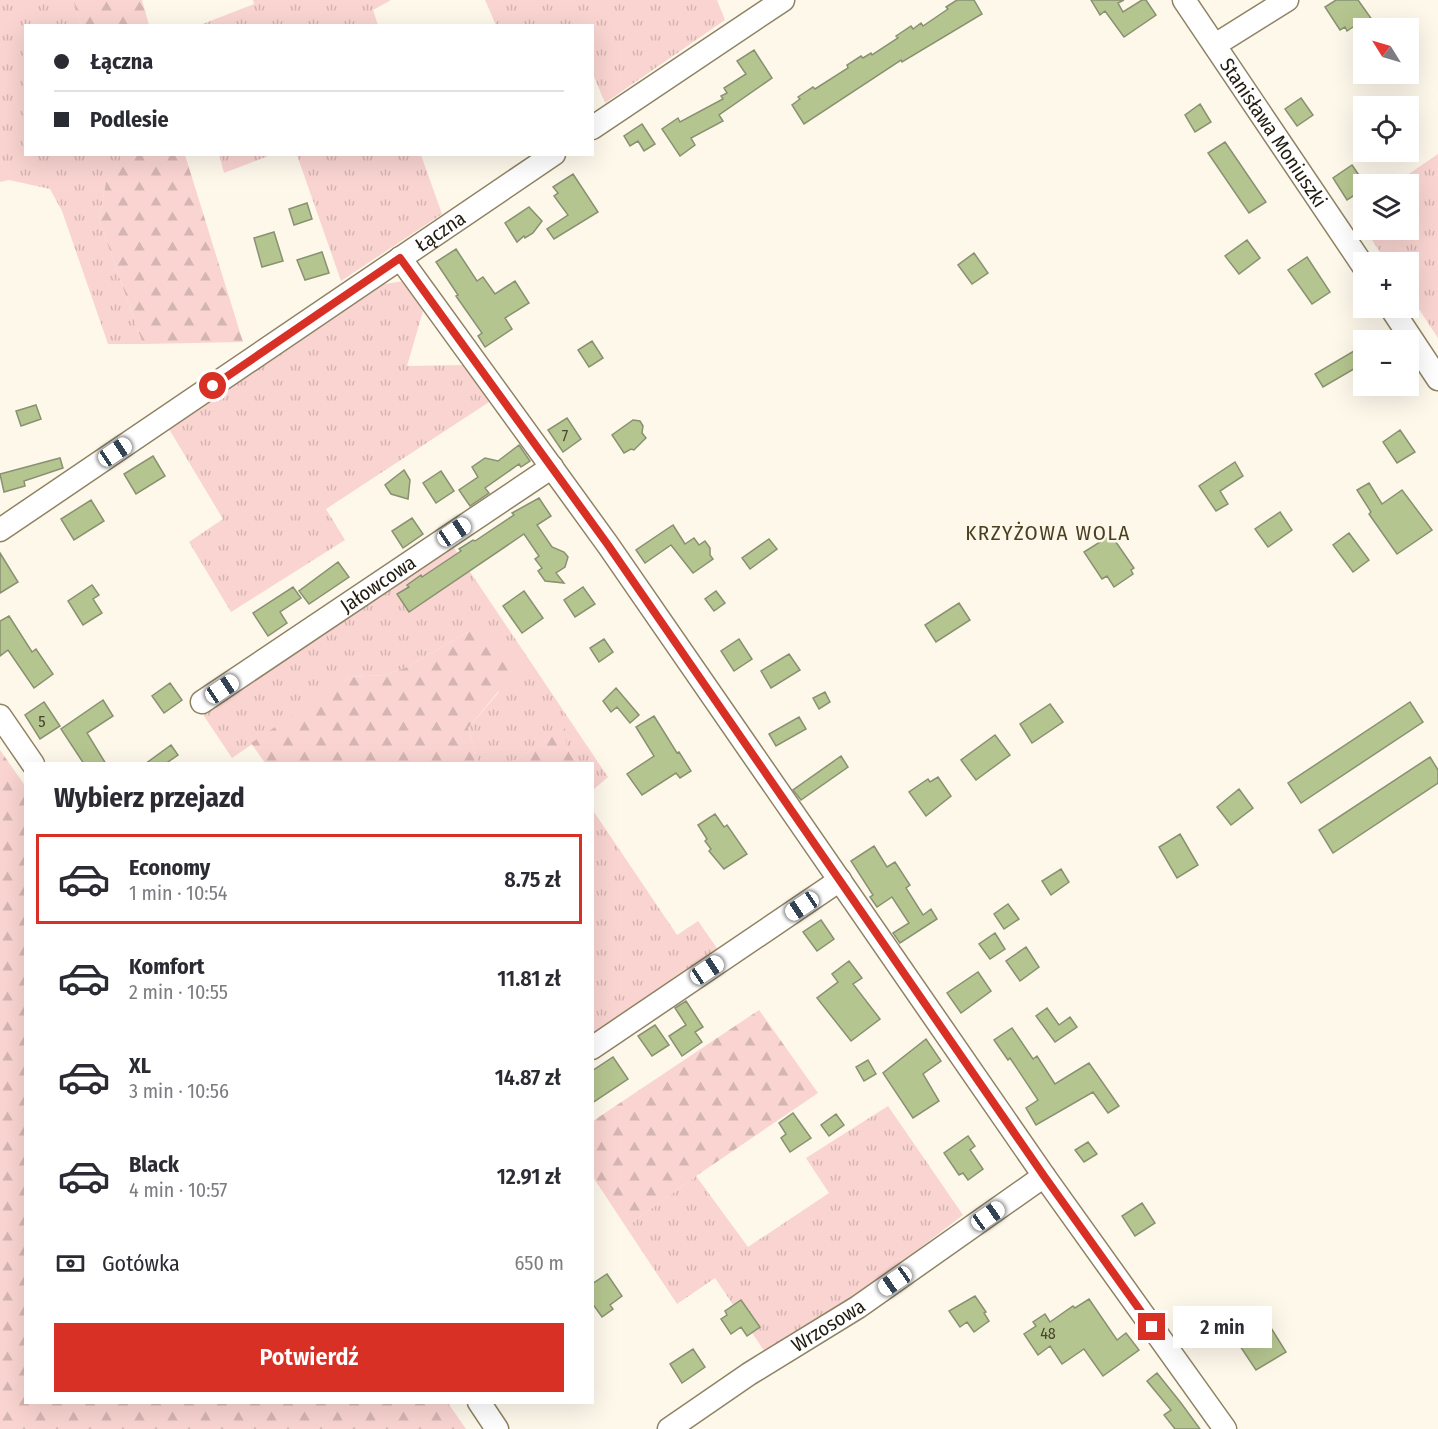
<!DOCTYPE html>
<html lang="pl">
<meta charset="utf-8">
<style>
body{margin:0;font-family:"Fira Sans Condensed",sans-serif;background:#f7f7f7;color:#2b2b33;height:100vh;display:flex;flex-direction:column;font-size:22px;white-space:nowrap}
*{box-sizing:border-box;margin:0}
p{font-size:20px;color:#7c7c81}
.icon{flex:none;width:33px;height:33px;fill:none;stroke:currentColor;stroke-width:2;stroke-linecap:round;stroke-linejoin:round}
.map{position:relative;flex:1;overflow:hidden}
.panel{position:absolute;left:24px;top:762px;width:570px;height:642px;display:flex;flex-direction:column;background:#fff;border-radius:0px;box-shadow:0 6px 24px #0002}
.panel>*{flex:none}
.banner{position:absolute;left:24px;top:24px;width:570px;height:132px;border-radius:0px;box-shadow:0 6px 24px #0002;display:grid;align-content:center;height:132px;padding:0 30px;background:#fff}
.needle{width:39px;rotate:307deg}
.buttons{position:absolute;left:1353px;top:18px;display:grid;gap:12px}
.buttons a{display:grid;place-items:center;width:66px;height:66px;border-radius:0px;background:#fff;box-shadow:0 6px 24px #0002;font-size:30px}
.end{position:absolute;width:27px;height:27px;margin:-14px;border:8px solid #d93025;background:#fff;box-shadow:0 0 0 3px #fff}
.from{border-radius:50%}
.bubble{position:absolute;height:42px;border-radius:0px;background:#fff;box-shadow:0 6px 24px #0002;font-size:20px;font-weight:600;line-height:42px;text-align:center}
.car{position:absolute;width:18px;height:36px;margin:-18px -9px;border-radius:8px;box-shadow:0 0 4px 2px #0007;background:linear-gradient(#fff 24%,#345 0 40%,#fff 0 76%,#345 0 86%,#fff 0)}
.banner b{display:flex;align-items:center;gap:21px;height:57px;font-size:22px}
.banner b+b{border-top:2px solid #e1e1e2}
.banner i{width:15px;height:15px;background:#2b2b33}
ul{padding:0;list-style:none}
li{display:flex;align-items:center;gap:18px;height:90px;margin:0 12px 9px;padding:0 18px;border:3px solid transparent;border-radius:0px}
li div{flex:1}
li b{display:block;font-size:22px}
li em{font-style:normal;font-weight:600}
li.selected{border-color:#d93025}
li>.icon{width:54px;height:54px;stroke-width:1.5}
h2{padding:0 30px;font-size:27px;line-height:72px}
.pay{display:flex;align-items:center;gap:15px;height:66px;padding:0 30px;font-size:22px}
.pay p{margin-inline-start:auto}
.action{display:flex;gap:12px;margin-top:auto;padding:12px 30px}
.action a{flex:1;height:69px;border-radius:0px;background:#d93025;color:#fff;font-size:24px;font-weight:600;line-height:69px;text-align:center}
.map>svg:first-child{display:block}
.grass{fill:url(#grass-tufts)}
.forest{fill:url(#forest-firs)}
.building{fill:#b5c58f;stroke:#889171;stroke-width:1.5}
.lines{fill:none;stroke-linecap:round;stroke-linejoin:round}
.minor-casing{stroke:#8f8363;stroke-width:25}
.minor{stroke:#fff;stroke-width:22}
.route{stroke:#d93025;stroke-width:8}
.labels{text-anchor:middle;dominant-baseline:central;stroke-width:5;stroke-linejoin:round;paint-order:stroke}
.number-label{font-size:16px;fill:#46462f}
.street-label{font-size:20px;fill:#211c0f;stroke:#fdf8ea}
.neighbourhood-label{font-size:21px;letter-spacing:1.5px;fill:#4a3f21;stroke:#fdf8ea}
</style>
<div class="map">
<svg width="1438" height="1429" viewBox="0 0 1438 1429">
<defs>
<pattern id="grass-tufts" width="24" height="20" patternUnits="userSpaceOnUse" patternTransform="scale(1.5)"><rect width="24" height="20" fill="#f9d4d0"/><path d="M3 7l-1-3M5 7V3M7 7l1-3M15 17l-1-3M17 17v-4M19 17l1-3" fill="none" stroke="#d5b5b1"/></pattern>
<pattern id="forest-firs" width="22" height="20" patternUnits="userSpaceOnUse" patternTransform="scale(1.5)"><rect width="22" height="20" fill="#f9d4d0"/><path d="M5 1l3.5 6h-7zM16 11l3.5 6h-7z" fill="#d5b5b1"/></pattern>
</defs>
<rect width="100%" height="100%" fill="#fdf8ea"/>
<path class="grass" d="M0,0H73L81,25L26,26V154L120,155L122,159L106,182L99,220L143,344H108L62,211L50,189L9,180L0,182Z
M253,0H391L373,10L378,25H200L254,4Z
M485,0H717L725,20L605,103L593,74L592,26L496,25Z
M219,154H271V155L224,173Z
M1438,154V338L1409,294L1408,262H1387L1365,230H1408V184H1394Z
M297,155H421L442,214L341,281Z
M404,281L423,311L407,366L465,365L489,402L326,509L345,540L231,612L189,542L223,519L169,429L372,286Z
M450,542L608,777L593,790L592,764L578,763L566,748L564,728L511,763L478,762L468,728L499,692L470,631L405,668L384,675L350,677L232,758L202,713Z
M592,809L677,935L698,921L721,954L592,1039Z
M888,1106L963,1215L843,1307L767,1355L715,1278L677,1304L626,1227L696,1176L748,1247L829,1193L806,1158Z"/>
<path class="forest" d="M73,0H142L149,25H81Z
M120,155H185L243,342L143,344L99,220L106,182L121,159Z
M470,631L489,635L518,668L468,728L478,762L491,763H265L251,743L350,677L384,675L405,668Z
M565,727L566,748L578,763H511Z
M0,750L26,787V1402L448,1403L466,1429H0Z
M759,1010L818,1093L696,1176L626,1227L593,1177V1121Z"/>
<path class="building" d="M957,0H974L982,14L902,62L901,60L804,124L792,105L800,99L798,97L813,87L815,89L848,68L847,65L861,56L863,58L871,53L872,55L898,38L896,36L911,26L913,29L921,23L923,26L948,9L946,7Z
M1091,0H1124L1118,3L1123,12L1142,0H1146L1156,15L1124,37L1105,11L1100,15Z
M1336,0H1358L1373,21L1357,33L1353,27L1347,31L1345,27L1340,30L1325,7Z
M754,50L772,78L719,115L723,121L691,138L695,145L680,156L662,129L678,118L680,122L723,99L721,96L727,93L724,88L746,74L737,61Z
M1301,98L1313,115L1297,126L1285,109Z
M1200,104L1211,122L1195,132L1185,115Z
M642,124L655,144L644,151L638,141L630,146L624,136Z
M1225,142L1266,202L1249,213L1208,153Z
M1352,165L1365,184L1364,189L1347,200L1333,178Z
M573,174L598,212L554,239L547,229L568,215L554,196L558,193L553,187Z
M307,203L312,219L294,225L289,209Z
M529,207L542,221L533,233L525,238L524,236L517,242L505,223Z
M274,232L283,261L262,267L254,238Z
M1247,240L1260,258L1239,274L1225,256Z
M456,249L477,281L483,277L495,294L515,281L529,303L505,318L512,329L485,347L478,336L482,333L456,296L458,295L436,262Z
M322,252L329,273L305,280L297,260Z
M974,253L988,273L972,284L958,265Z
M1307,257L1330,292L1312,304L1288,270Z
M592,341L603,358L589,367L578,350Z
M1364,345V363L1323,387L1315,374Z
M36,405L41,419L21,426L16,411Z
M567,418L581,439L563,452L548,430Z
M633,420L640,421L643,426L642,433L646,438L634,450L631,449L624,453L612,435Z
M1400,430L1415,452L1397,463L1383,442Z
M519,445L530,461L521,467L519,464L485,488L489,493L470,506L459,490L478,477L472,467L485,458L498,461Z
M153,456L165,476L136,494L124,474Z
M60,458L63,468L24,481L25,486L4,492L0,474Z
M1235,462L1243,476L1220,491L1228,504L1216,511L1199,486Z
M404,470L410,480L408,499L391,494L385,485Z
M441,471L454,491L436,503L423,483Z
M1369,483L1382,504L1402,490L1432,530L1397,554L1369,514L1371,512L1357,490Z
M539,498L551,516L537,525L552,547L564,552L568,557L565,567L556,573L564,583L545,581L538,571L542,568L535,559L539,556L524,534L409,612L397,594L409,587L407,585L421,575L422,577L461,551L459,549L473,540L475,541L514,515L512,513Z
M91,500L104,521L74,540L61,519Z
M1280,512L1292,530L1268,547L1255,529Z
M412,518L423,534L403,548L392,531Z
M673,525L685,544L694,538L699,545L705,541L710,548V555L713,559L693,573L671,545L645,563L636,550Z
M1349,533L1369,560L1353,572L1333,545Z
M1111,535L1134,568L1131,570L1133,574L1114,587L1107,576L1102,579L1084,552Z
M769,539L777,549L750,569L742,558Z
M0,553L18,582L0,593Z
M338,562L349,577L309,604L299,591Z
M92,585L99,595L93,599L102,613L83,625L68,601Z
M293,587L301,598L280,612L287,623L268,636L253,613Z
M583,587L595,604L575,617L564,600Z
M524,591L543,618L522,633L503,606Z
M716,591L725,603L714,611L705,599Z
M959,603L970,620L936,642L925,625Z
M9,616L32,652L36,649L53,674L34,688L8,650L0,656V621Z
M604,639L613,652L599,662L590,648Z
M739,639L752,659L734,671L721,651Z
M789,654L800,670L771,688L761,671Z
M170,683L182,700L164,713L152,696Z
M616,688L639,715L630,723L617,707L611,712L603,701Z
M825,692L830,702L819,709L813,698Z
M103,700L113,716L87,733L106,764H84L61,729Z
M44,702L60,726L40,739L25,715Z
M1410,702L1423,722L1301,803L1288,783Z
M1050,704L1063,722L1032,743L1020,724Z
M654,716L677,753L679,752L691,771L680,778L676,773L642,795L627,774L654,756L636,727Z
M799,717L806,729L776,746L769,734Z
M995,735L1010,755L976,780L961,760Z
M171,745L178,755L165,764H145Z
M841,756L848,767L801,800L793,790Z
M1430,757L1438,770V783L1333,853L1319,830Z
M938,777L951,796L926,816L909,792L928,779L930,782Z
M1239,789L1253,808L1231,825L1217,807Z
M715,814L724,827L727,825L747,854L724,869L709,851L711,849L705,841L707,839L698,825Z
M1180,834L1198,865L1177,878L1159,847Z
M874,846L887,867L895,862L910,885L906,888L923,915L931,909L937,919L900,943L893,933L909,923L892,897L877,907L870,897L873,895L851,861Z
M1061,869L1069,882L1051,895L1042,881Z
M1008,904L1019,919L1004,929L994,914Z
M821,920L834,939L817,951L803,932Z
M995,933L1005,949L990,959L979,944Z
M1026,947L1039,967L1020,981L1006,961Z
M849,961L862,978L853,984L880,1019L851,1041L817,998L838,982L832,974Z
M978,972L991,991L961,1013L947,993Z
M686,1001L703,1027L695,1032L702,1042L682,1056L669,1036L686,1025L675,1008Z
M1047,1008L1059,1025L1070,1017L1077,1027L1055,1042L1036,1016Z
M655,1025L669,1045L652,1056L638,1036Z
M1012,1028L1033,1059L1037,1056L1055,1084L1089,1063L1119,1106L1108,1113L1093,1092L1036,1125L1026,1108L1038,1100L1010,1058L1008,1060L994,1040Z
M926,1039L941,1061L923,1074L939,1101L913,1118L883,1073Z
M613,1057L628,1079L592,1103V1071Z
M868,1060L876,1074L864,1081L856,1067Z
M793,1113L811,1138L790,1152L781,1138L786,1134L779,1123Z
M836,1114L844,1125L829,1136L821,1125Z
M968,1136L975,1146L970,1150L983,1169L968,1180L963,1173L959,1175L944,1153Z
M1088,1142L1097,1154L1084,1162L1075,1150Z
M1142,1203L1155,1223L1135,1236L1122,1216Z
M607,1274L622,1296L610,1305L613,1309L602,1317L592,1303V1284Z
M975,1296L986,1312L984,1313L989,1321L974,1332L967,1322L960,1327L949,1311Z
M1089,1299L1117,1340L1126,1333L1139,1350L1103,1376L1084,1349L1062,1364L1050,1346L1038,1355L1024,1334L1036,1326L1033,1322L1045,1314L1050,1322L1073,1306L1075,1308Z
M741,1300L760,1327L747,1336L741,1327L731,1334L721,1319L727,1315L725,1311Z
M1263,1315L1286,1352L1256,1370L1232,1334Z
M693,1349L705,1367L682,1383L670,1364Z
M1157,1373L1181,1403L1200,1429H1175L1164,1415L1171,1410L1147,1381Z"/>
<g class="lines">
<defs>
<g id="minor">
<path id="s1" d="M1184,0L1364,267"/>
<path d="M1215,45L1287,0"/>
<path d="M592,128L783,0"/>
<path d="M400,258L608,545L1044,1176L1225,1429"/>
<path d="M1391,308L1438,379"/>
<path id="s2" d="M0,530L554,154"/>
<path id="s3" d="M202,702L552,467"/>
<path d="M0,716L33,764"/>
<path d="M592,1048L840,880"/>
<path d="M479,1402L497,1429"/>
<path id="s4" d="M669,1429L749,1374L858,1307L1044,1176"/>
</g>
</defs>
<use href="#minor" class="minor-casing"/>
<use href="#minor" class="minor"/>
</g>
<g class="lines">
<path class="route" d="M213,386L400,258L608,545L1044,1176L1152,1327"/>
</g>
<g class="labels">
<g class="number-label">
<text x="565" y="435">7</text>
<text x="42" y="721">5</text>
<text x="1048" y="1333">48</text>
</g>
<g class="street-label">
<text stroke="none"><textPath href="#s1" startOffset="160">Stanisława Moniuszki</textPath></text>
<text stroke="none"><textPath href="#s2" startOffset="532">Łączna</textPath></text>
<text stroke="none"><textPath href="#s3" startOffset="212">Jałowcowa</textPath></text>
<text stroke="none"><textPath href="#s4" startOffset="190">Wrzosowa</textPath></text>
</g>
<g class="neighbourhood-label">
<text x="1048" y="533">KRZYŻOWA WOLA</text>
</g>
</g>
</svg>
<div class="buttons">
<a><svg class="needle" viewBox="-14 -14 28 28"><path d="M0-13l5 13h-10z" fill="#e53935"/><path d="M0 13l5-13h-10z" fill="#7c7c81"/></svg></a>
<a><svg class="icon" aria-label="locate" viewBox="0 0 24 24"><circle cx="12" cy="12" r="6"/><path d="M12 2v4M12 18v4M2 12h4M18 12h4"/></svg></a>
<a><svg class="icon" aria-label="layers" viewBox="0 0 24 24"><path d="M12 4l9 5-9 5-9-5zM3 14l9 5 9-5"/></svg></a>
<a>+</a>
<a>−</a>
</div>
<i class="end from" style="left:213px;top:386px"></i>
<i class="end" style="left:1152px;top:1327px"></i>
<div class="bubble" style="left:1173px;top:1306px;width:99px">2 min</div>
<i class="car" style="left:115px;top:452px;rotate:56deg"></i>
<i class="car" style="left:454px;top:532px;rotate:56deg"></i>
<i class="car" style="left:222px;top:689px;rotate:56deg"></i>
<i class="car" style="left:802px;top:906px;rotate:236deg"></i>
<i class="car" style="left:707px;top:970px;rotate:56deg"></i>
<i class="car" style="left:988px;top:1216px;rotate:55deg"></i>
<i class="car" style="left:895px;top:1281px;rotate:235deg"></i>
<div class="banner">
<b><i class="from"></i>Łączna</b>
<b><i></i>Podlesie</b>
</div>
<section class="panel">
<h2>Wybierz przejazd</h2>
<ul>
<li class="selected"><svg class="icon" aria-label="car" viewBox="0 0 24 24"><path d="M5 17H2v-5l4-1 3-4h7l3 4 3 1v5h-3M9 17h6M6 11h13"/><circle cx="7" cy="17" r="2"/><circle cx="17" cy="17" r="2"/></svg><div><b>Economy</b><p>1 min · 10:54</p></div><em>8.75 zł</em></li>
<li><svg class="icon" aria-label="car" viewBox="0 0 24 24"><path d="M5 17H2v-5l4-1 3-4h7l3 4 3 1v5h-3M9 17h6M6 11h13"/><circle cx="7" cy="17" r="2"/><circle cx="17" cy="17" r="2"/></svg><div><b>Komfort</b><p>2 min · 10:55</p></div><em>11.81 zł</em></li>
<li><svg class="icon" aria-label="car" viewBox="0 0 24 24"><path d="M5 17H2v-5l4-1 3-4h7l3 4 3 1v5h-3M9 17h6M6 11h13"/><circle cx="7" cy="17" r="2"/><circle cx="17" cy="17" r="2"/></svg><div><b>XL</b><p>3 min · 10:56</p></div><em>14.87 zł</em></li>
<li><svg class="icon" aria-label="car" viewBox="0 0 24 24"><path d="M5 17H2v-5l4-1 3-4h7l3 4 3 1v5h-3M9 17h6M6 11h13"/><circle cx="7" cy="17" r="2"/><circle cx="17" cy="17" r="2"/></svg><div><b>Black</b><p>4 min · 10:57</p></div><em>12.91 zł</em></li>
</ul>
<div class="pay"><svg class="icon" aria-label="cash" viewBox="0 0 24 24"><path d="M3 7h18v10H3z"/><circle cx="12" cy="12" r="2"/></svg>Gotówka<p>650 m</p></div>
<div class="action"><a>Potwierdź</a></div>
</section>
</div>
